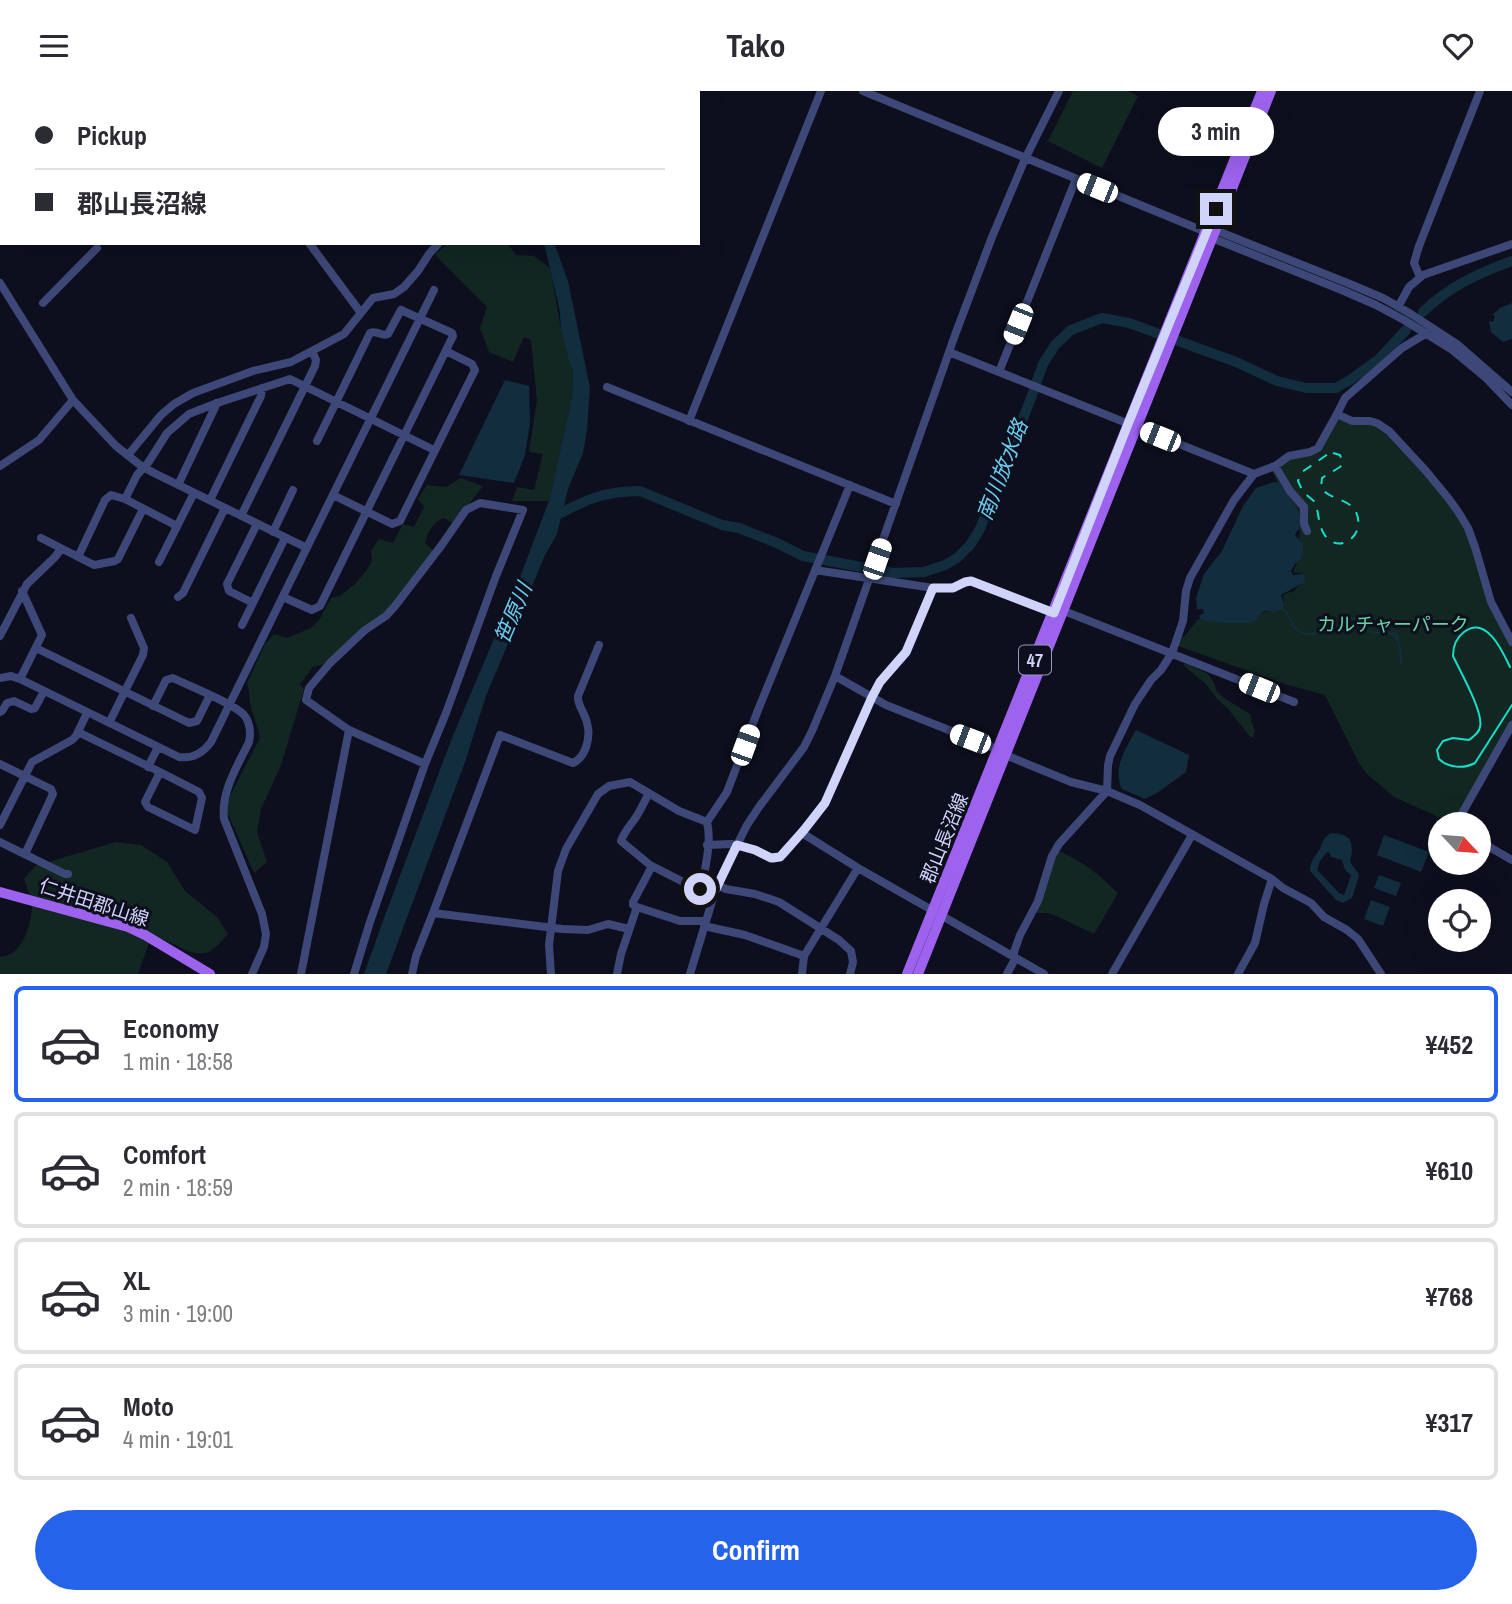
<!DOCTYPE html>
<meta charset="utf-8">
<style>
body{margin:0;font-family:"Archivo Narrow","Noto Sans JP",sans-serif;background:#f7f7f7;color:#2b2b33;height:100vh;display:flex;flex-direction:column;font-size:26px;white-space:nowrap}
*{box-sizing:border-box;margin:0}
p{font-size:23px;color:#7c7c81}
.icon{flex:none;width:38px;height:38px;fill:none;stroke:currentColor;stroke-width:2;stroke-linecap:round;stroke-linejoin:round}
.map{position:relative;height:883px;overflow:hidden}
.details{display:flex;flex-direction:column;background:#fff;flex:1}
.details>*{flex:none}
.guide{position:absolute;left:0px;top:0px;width:700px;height:154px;box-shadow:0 7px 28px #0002;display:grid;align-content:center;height:154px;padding:0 35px;background:#fff}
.needle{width:46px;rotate:116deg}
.controls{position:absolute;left:1428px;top:721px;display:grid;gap:14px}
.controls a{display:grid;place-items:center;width:63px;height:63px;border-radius:50%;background:#fff;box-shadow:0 7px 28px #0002;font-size:35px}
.end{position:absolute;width:32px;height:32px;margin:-16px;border:9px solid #d0d4fa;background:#111;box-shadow:0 0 0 4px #111}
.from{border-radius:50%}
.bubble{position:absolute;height:49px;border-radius:24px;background:#fff;box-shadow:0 7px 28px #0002;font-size:23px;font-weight:700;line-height:49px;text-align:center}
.car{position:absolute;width:21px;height:42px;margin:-21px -10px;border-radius:9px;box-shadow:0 0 5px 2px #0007;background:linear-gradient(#fff 24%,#345 0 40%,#fff 0 76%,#345 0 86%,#fff 0)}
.guide b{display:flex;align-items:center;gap:24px;height:66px;font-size:26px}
.guide b+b{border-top:2px solid #e1e1e2}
.guide i{width:18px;height:18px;background:#2b2b33}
ul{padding:12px 0 0;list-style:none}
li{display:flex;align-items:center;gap:21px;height:116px;margin:0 14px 10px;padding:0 21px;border:4px solid #e1e1e2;border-radius:10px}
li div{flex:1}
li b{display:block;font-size:26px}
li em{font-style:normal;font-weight:700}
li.active{border-color:#2563eb}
li>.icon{width:63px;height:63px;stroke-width:1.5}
.action{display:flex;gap:14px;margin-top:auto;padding:14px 35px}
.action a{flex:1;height:80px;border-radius:42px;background:#2563eb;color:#fff;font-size:28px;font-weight:700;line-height:80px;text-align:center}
header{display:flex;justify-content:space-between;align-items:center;height:91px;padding:0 35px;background:#fff;font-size:32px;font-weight:700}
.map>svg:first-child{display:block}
.green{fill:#122722}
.water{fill:#122d3e;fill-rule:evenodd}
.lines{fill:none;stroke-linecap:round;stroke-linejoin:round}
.stream{stroke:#122d3e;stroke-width:2}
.river{stroke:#122d3e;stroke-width:10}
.minor{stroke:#3e4878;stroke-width:8}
.major{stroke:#9d63ee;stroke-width:10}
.tram{stroke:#18dec9;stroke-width:2}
.rail{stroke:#18dec9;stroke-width:2;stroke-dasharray:10 9;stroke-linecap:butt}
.route{stroke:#d0d4fa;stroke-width:9}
.labels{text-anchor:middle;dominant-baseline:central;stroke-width:6;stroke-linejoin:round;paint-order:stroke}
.shield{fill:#0e0f1e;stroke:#9699b8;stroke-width:2}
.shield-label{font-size:18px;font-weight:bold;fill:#d0d4fa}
.park-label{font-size:19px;fill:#65d2a0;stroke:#0e0f1e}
.street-label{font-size:19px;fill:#d0d4fa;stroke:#0e0f1e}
.water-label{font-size:21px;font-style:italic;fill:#69cdef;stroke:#0e0f1e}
</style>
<header><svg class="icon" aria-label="menu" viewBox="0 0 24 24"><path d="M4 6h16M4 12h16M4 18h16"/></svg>Tako<svg class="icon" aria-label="heart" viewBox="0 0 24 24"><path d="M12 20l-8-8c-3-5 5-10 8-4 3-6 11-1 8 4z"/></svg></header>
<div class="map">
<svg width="1512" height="883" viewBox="0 0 1512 883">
<rect width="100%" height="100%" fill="#0e0f1e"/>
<path class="green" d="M1073,0H1128L1138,5L1102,77L1048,50Z
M450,152H507L516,164L534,165L550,177L561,238L569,271L573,280L572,306L549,410H512L517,396L534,399L543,363L529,361L537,309L531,249L524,246L513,271L489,261L480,237L487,216L435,164L446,153Z
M1338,328L1379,334L1447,408L1467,441L1493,523L1512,556V629L1454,733L1394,706L1366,682L1360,674L1325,604L1288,594L1178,555L1181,546L1185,545L1198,528C1216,529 1252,535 1264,521C1273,521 1278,518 1284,511L1283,505L1287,502L1294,500L1304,489L1301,482H1293L1295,476L1297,474L1296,470L1300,442L1272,380L1286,369L1307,365Z
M461,387L483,395L454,433L444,427C434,430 427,442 425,452L434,460L391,516L367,535L325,573L313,576L300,593L304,598L281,674L261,718L257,741L267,771L254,782L228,723V712L231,703L260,647C259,638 255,631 253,623C249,613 250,602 247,592L265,553L274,543L287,547L311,537L319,529L331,507L341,504L355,493L367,479L372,470L371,460L379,448L393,452L403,433L414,436L424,416L418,408L427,394L446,396Z
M1185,572L1208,583L1214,592L1217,601L1227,609L1250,623L1252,633L1255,640L1253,646L1251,647L1229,619L1217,608L1206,593L1183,574Z
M116,751L141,754L167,771L185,800L217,826L228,843C222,849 215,859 206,862C185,866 170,844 150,849L138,883H0V866C22,865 31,835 32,816C32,808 27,797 24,788L35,775Z
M1057,759C1085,772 1096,781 1118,802L1094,843L1059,826L1048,822H1033Z"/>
<path class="water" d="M544,152H554L568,190L590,297L587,339L583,362L568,398L557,443L545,464L486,605L465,671L386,883H364L384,827L452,647L520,486L549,410L572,306L573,280L569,271L561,238L560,221Z
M1512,212V248L1503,251L1491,241L1489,230L1493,231L1495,225L1492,224L1500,217Z
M505,289L529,295L530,332L525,364L514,392L459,384Z
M1274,391L1280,392C1287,403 1303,420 1300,434C1299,438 1296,441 1295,444L1303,453V465L1295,473L1291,480L1293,484L1302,483L1305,485V491L1281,504L1284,514L1283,518L1274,521L1264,520L1253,531L1249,532H1222L1201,529L1199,525L1204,522L1203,518H1197L1196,507L1204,483L1217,466L1221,462L1243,415L1256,397Z
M1136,639L1189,664L1186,681L1157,702L1145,708L1122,698C1112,678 1126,657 1136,639Z
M1331,742C1353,743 1354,752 1350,771L1358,782L1359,785L1352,807L1343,812L1336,809L1310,780C1311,767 1315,767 1320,757C1324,749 1324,746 1331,742ZM1327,761L1330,762L1331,766L1342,769L1345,779L1351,784L1349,791L1344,804L1339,802L1317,779L1320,770Z
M1384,744L1429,761L1421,781L1377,764Z
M1379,784L1401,792L1396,805L1374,797Z
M1371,809L1390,816L1383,835L1364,828Z"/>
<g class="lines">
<path class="stream" d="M1283,518C1292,525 1290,538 1303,542C1314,545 1329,540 1339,533C1341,532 1345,528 1348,527C1357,525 1359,534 1365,538C1372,544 1378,541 1385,541C1401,542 1401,560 1401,572
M1392,542L1397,543L1398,549"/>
<path class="river" d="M1423,221C1448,196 1479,182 1512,170
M551,427C583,410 603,400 640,400L722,434L739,437L777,452L803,465L893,482L924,481L945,474L957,467L970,454L980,438L1031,307L1043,273L1055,254L1071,239L1102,227L1129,232L1236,271L1277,290L1306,297H1336L1350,289L1379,268L1406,239"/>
<path class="minor" d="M197,0V2
M863,0L1206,141L1212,147L1344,200L1376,214L1404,229L1451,258L1486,287L1512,314
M175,2L182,0
M489,2L491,0
M0,66H2
M1212,140L1215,139L1350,193L1383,207L1411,223L1457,253L1512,301
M309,152L361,222
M1420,186L1414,172L1419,155L1480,0
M0,192L73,309L116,355L140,374L154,382L307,457
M43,212L97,157
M1398,216L1409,196L1423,184L1512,153
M1427,242L1402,257L1345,307L1337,323L1352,330H1370L1377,332L1389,340L1426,380L1449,408L1459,422L1468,437L1475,456L1491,511L1512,551
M949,261L1254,383
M999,281L1076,88
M607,296L896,413
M689,330L821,0
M128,364L161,324L174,313L193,302L253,280L291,271L344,243L373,207L394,203L404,196L418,180L429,163L439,152
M0,375L39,349L73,309
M1275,375L1290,400L1304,416V433L1307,440
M178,394L217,312
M333,404L392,433L400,430L475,279L472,273L446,260
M125,408L137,384L148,372L167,342L189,323L217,312L290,288L434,359
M210,409L261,305L262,297
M241,425L315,275L316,269L312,260
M273,441L293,399
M41,447L94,474L115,470L118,468L143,418
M78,466L105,409L111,404L125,408L177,435
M159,471L194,402
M815,479L933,497H950L971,490L1054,522
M178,506L183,502L225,417
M283,506L312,519L320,515L453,245L452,242L401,219L388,243C382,246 377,239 370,242L317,350
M253,512L229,500L227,493L257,433
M1059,518L1294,611
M242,534L285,447
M0,545L27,493L55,466L61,458
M36,557L189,632L197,630L210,604
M835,585L886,614L999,659
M0,587L11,585L20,588L179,666C193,668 203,662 211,651L434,199
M20,588L42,544L22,500
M153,615L166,589L173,587C189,595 233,612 244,624C250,631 251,642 249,651C237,676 221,700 224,728L262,823L266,843L264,856L252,883
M0,621L2,620L7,612L14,610L31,618L35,617L44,600
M109,632L143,564L144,557L131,527
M78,641L160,681L145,711L148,716L195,739L202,707L199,701L160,681
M1003,663L1071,691L1107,700L1140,714L1272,788L1283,797L1311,812L1324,826L1347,839L1358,848L1381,883
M0,673L51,698L53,703L25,763
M148,676L158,656
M649,702C644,711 640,721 634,729C629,736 624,741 621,750L650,774L695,797H702
M1456,733L1512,634
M0,734L32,671L72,649L76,645L87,622
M802,742L858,777L1044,883
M1479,750L1512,769
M0,751L65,783H68
M707,754L731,753L755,759L774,768L784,763L813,728L825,712L872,606L880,591L907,561L933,497
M717,794L726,798L755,803L779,811L839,849L851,860L853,871L850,883
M714,801L702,796C705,776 712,751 707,731L727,701L758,619L850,394
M637,816L680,830H705
M433,822L500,644L573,672C586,666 591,646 587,632C585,622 577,614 578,605L599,554
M704,835L745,844L804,865
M301,883L349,639
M354,883L370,831L425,673L446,622L496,485L523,419L480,412L466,419L441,455L395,515L386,525L365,539L330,572L309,597L306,609L349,639L425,673
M412,883L416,865L433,822L562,838L588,839L608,833L629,838
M551,883L549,854L558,780L566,758L598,703L609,695L630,691L679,720L707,731
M617,883L621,863L637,816L633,814V811L652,775
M690,883L717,794L747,734L759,716L804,656L812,640L835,585L955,244L992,146L1025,68L1059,0
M802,883L804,865L858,777
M1007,883L1014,870V861L1020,844L1038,810L1052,765L1059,753L1107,700L1108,674L1110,665L1135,613L1151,589L1161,579L1172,562L1183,530L1186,500L1190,487L1234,409L1254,383L1275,375L1289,365L1310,361L1318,357L1337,323
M1112,883L1192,744
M1238,883L1255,852L1264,813L1272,788"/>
<path class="major" d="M0,801L128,836L145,844L210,883
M907,883L1262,0
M918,883L1271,0"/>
<path class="tram" d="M1510,576C1502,559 1486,524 1464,541C1456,547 1453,555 1453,565C1460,580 1484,622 1480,636C1479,642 1474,645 1469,649L1453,647L1443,650L1437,659L1439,668C1448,677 1464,678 1475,672L1512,614"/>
<path class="rail" d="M1333,362L1340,364L1343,372L1340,376L1322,387L1321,396C1328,409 1349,407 1356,421C1367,445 1338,465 1324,443C1318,433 1319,422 1315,411L1303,401L1298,390L1302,381L1328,363Z"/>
</g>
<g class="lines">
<path class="route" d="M700,798L714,802L737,754L755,759L771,767L780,766L804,739L825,712L872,606L880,591L906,561L933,497H953L965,491L971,490L1054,522L1128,333L1216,118"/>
</g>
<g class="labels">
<rect class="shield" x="1019" y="554.5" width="32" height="29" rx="5"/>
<g class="shield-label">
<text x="1035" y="569">47</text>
</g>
<g class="park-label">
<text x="1393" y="533">カルチャーパーク</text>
</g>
<g class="street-label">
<text transform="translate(944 747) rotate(-68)">郡山長沼線</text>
<text transform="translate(94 811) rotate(18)">仁井田郡山線</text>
</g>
<g class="water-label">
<text transform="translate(1002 379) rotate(-69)">南川放水路</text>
<text transform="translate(513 522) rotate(-67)">笹原川</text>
</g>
</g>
</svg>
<div class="controls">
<a><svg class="needle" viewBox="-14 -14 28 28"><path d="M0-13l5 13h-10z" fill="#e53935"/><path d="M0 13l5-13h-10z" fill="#7c7c81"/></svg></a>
<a><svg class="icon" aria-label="locate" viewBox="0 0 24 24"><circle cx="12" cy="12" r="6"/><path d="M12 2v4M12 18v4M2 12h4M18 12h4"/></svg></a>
</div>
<i class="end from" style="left:700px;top:798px"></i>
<i class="end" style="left:1216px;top:118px"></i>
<div class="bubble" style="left:1158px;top:16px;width:116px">3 min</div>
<i class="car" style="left:1097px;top:97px;rotate:292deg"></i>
<i class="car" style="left:1018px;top:233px;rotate:202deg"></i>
<i class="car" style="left:1160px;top:346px;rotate:292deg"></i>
<i class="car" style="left:877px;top:468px;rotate:19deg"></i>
<i class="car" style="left:1259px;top:597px;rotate:292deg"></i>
<i class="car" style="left:970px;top:648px;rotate:291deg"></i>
<i class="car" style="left:745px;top:654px;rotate:20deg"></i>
<div class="guide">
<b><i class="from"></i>Pickup</b>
<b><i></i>郡山長沼線</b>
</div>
</div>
<section class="details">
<ul>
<li class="active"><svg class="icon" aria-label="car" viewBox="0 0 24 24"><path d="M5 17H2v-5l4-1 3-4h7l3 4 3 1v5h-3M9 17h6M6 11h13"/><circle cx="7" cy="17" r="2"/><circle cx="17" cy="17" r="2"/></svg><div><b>Economy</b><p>1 min · 18:58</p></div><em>¥452</em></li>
<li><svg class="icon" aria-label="car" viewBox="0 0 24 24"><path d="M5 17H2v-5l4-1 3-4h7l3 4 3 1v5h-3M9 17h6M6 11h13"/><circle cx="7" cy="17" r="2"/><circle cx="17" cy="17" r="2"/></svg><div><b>Comfort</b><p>2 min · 18:59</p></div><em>¥610</em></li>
<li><svg class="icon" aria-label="car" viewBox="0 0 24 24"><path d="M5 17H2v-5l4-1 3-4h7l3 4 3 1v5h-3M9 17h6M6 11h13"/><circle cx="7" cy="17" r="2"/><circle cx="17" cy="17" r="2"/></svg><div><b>XL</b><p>3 min · 19:00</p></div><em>¥768</em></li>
<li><svg class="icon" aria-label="car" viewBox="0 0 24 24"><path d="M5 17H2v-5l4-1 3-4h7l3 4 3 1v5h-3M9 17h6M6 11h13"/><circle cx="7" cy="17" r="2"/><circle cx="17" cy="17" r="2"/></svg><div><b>Moto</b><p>4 min · 19:01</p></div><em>¥317</em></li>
</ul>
<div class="action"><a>Confirm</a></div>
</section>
